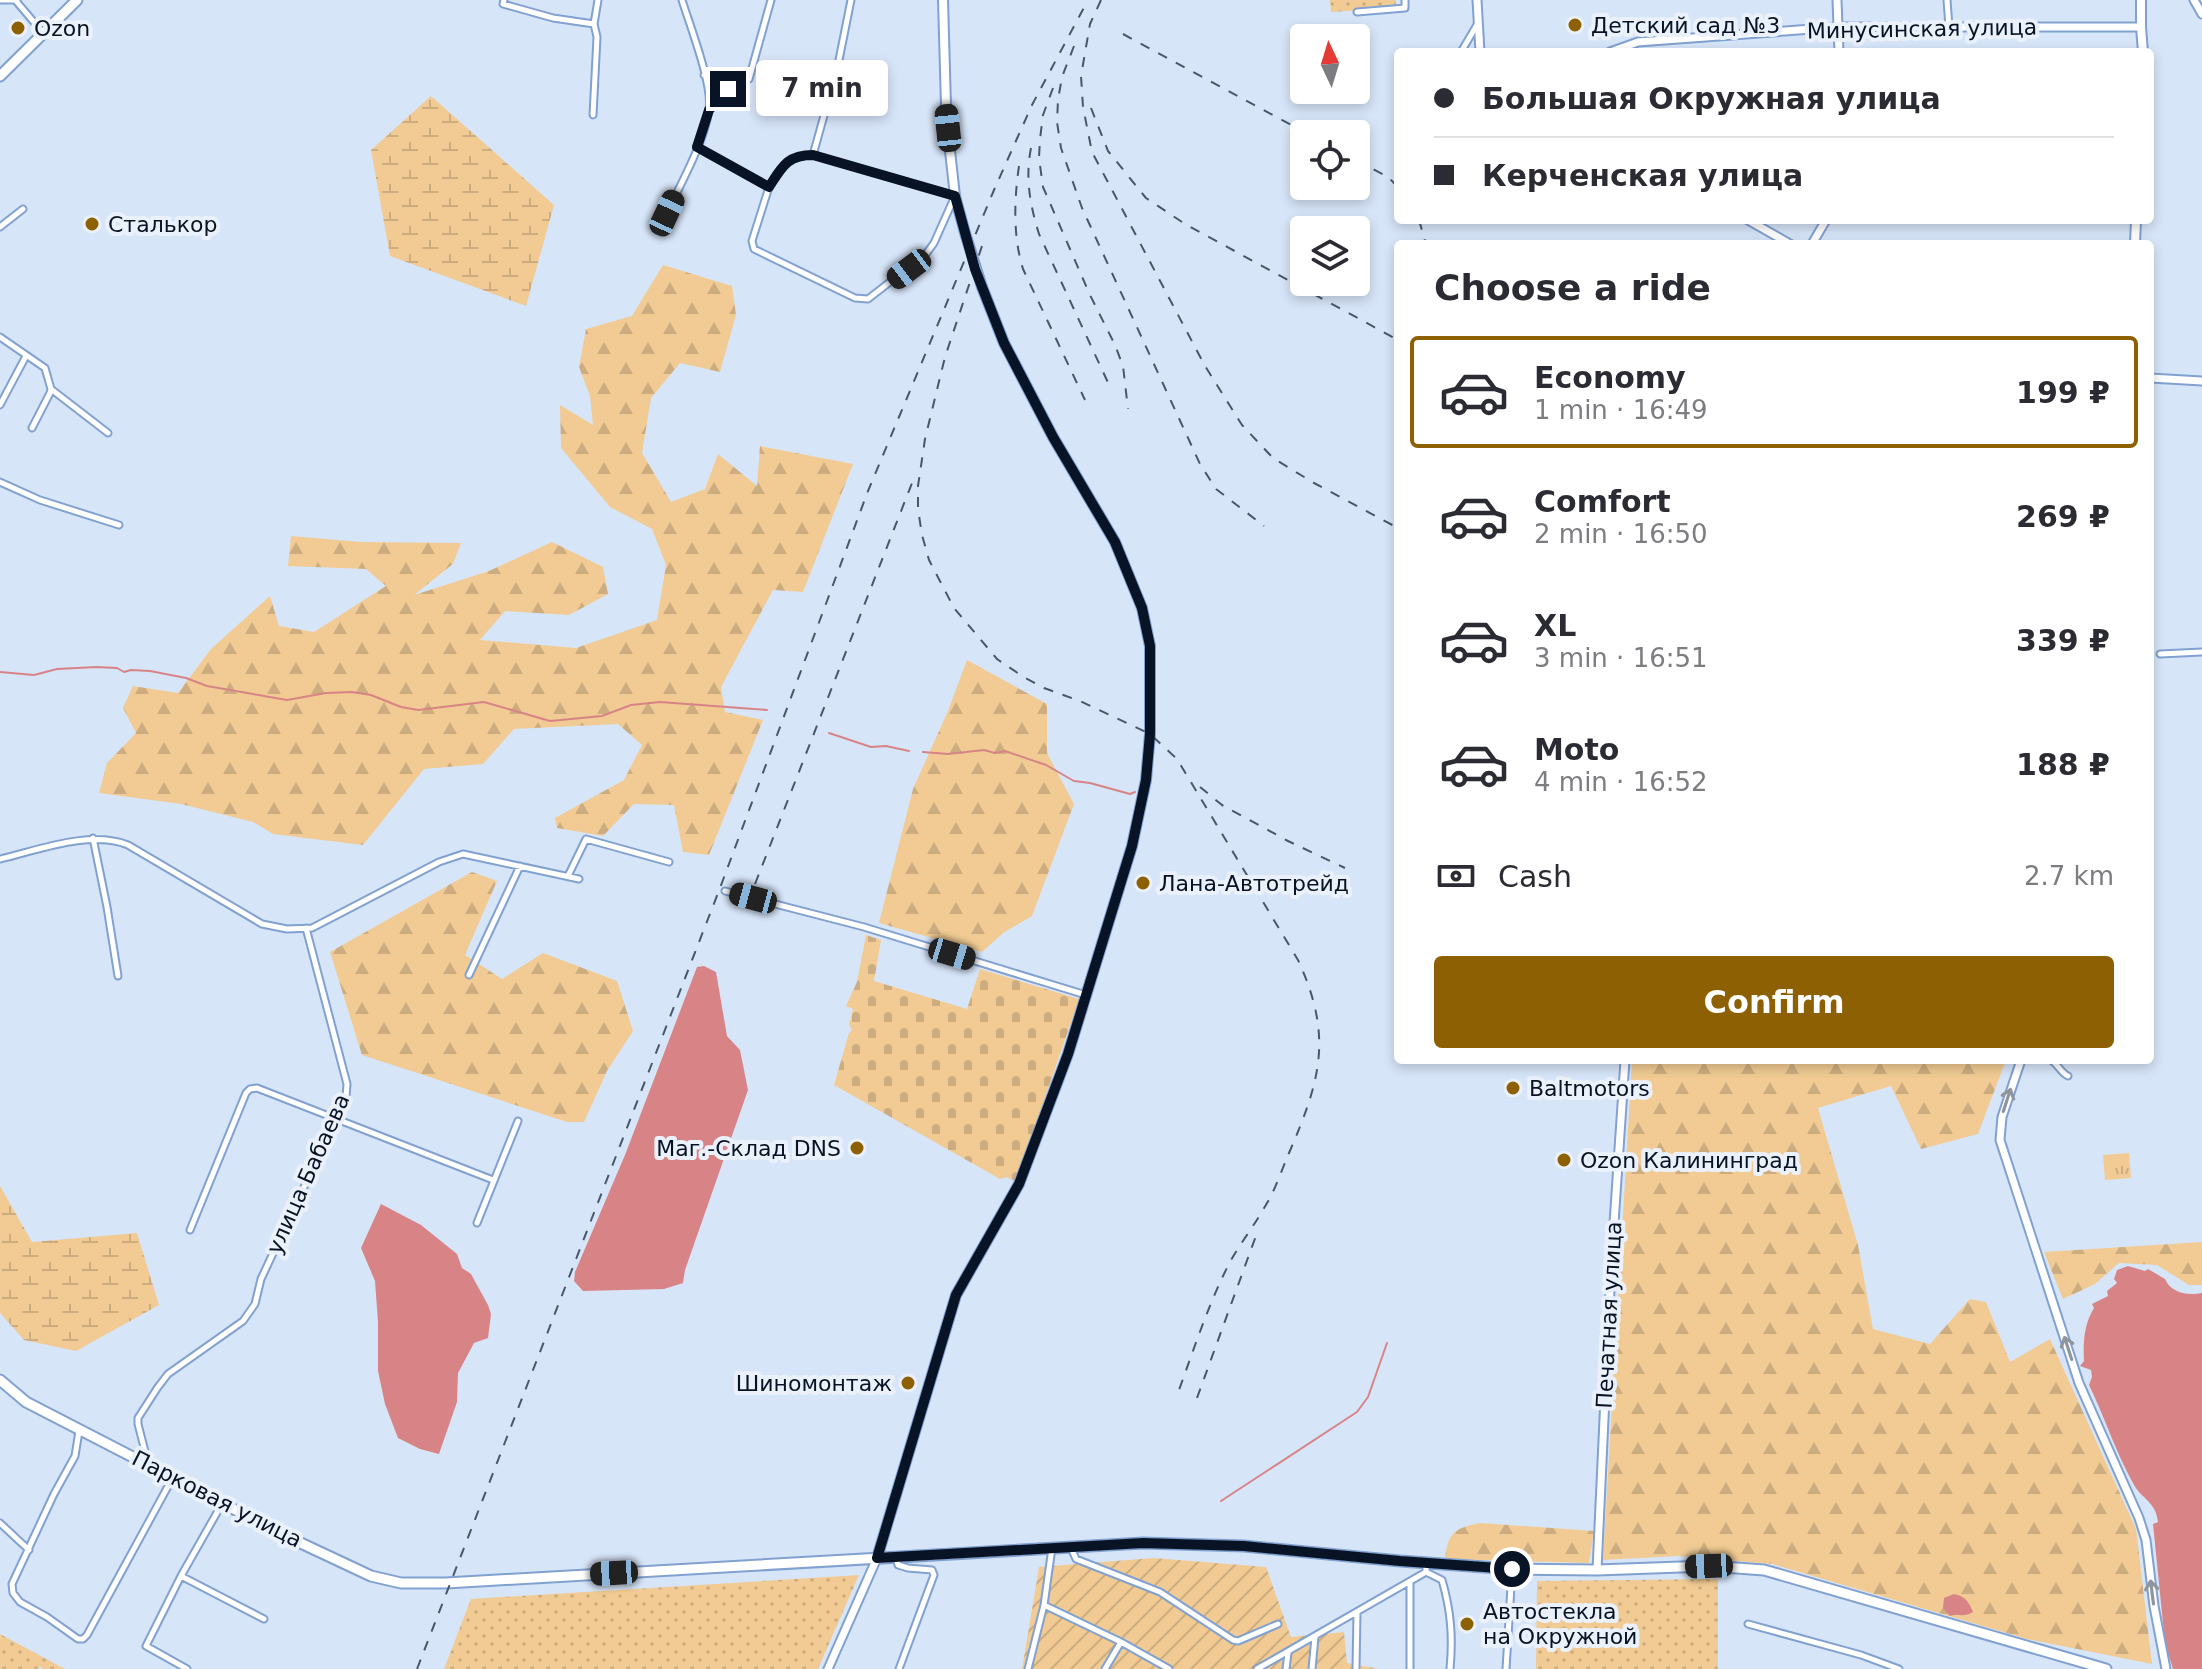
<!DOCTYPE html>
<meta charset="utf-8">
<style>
body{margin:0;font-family:"DejaVu Sans",sans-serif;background:#f2f2f3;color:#2b2b33;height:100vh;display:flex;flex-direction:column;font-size:30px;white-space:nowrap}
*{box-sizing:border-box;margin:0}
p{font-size:26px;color:#7c7c81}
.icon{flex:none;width:44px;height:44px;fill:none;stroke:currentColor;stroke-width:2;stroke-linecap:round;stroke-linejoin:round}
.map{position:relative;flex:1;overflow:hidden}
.sheet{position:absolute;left:1394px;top:240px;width:760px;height:824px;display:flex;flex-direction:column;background:#fff;border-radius:8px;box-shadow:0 4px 12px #0003}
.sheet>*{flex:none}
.hud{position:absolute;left:1394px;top:48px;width:760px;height:176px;border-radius:8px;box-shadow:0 4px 12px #0003;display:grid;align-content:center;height:176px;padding:0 40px;background:#fff}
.needle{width:52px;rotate:356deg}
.tools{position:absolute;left:1290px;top:24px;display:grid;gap:16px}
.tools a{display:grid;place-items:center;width:80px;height:80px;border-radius:8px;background:#fff;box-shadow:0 4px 12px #0003;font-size:40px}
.end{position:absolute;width:36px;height:36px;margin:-18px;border:10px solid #081425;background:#fff;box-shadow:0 0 0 4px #fff}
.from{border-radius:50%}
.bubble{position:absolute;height:56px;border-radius:8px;background:#fff;box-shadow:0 4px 12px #0003;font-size:26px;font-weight:600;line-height:56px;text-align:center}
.car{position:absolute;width:24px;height:48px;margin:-24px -12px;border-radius:10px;box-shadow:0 0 6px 2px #0007;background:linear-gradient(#222 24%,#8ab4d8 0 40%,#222 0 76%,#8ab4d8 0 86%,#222 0)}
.hud b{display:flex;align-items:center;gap:28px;height:76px;font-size:30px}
.hud b+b{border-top:2px solid #e1e1e2}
.hud i{width:20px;height:20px;background:#2b2b33}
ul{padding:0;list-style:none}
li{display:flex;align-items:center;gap:24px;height:112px;margin:0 16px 12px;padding:0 24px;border:4px solid transparent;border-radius:8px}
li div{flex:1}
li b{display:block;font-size:30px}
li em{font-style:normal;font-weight:600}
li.selected{border-color:#8c6003}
li>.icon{width:72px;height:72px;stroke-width:1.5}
h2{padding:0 40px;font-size:36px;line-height:96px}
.pay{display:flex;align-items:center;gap:20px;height:88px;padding:0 40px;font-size:30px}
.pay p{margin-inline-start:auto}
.button{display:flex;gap:16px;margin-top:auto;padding:16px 40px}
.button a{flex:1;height:92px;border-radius:8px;background:#8c6003;color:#fff;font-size:32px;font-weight:600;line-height:92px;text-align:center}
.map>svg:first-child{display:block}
.grass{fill:url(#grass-dots)}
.forest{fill:url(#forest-firs)}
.wetland{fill:url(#wetland-marsh)}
.cemetery{fill:url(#cemetery-stones)}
.park{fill:url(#park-tufts)}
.garden{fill:url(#garden-furrows)}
.water{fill:#d88487}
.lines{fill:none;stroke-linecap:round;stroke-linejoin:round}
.stream{stroke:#d88487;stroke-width:2}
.minor-casing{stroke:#81a1d0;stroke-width:9}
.tertiary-casing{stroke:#81a1d0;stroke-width:11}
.secondary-casing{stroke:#81a1d0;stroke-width:12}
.primary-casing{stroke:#81a1d0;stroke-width:13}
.minor{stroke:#fff;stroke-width:5}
.tertiary{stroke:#fff;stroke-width:7}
.secondary{stroke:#fff;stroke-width:8}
.primary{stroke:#fff;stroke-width:9}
.rail{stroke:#4a5769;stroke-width:2;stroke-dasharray:10 10;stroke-linecap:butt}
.oneway{stroke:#90959d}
.route{stroke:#081425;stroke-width:10}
.poi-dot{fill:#8c6003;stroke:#eaf1fb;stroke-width:3}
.labels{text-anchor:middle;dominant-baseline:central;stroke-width:8;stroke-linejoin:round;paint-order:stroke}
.poi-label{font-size:22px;fill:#081425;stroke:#eaf1fb;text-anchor:start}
.street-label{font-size:22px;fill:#081425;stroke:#eaf1fb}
</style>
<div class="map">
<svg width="2202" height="1669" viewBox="0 0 2202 1669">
<defs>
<pattern id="grass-dots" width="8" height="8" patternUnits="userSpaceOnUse" patternTransform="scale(2)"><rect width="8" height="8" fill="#f1cb93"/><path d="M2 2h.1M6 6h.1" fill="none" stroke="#cdad7f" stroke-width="1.8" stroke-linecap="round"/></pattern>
<pattern id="forest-firs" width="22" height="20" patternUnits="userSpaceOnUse" patternTransform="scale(2)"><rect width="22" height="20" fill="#f1cb93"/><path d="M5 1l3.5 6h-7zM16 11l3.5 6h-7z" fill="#cdad7f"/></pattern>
<pattern id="wetland-marsh" width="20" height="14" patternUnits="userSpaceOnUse" patternTransform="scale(2)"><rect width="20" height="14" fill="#f1cb93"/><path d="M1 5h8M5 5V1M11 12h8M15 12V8" fill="none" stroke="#cdad7f"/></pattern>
<pattern id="cemetery-stones" width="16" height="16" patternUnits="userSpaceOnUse" patternTransform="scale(2)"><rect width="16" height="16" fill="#f1cb93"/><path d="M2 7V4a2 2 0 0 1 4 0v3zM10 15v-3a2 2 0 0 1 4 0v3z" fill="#cdad7f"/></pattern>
<pattern id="park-tufts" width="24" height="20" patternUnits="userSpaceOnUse" patternTransform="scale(2)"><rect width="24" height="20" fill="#f1cb93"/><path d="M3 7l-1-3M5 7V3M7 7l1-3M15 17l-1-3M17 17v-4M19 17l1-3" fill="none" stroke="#cdad7f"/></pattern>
<pattern id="garden-furrows" width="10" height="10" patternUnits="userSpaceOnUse" patternTransform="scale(2)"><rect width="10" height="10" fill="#f1cb93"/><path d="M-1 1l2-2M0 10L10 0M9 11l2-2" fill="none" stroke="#cdad7f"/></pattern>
</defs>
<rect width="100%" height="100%" fill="#d7e5f9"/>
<path class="grass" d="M1330,0H1396V8L1331,12Z
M859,1575L818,1669H444L471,1599Z
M1718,1579V1669H1536L1537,1581Z
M0,1634L65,1669H42L40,1666L38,1669H0Z"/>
<path class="forest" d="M663,265L732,286L736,315L720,372L680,363L651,398L642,453L671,502L705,489L718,454L757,486L760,446L853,464L803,592L773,590L721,687L725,712L763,720L709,855L683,852L674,805L634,804L603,836L557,828L555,818L624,780L642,745L618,724L514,729L483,764L424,769L363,845L273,834L253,822L181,804L99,793L107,763L136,733L123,708L133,686L178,693L211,649L270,596L279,626L314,632L386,586L366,569L288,566L291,536L360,542L461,543L453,564L414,595L489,571L552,542L603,567L608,594L569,615L505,611L480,640L576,648L657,620L666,565L652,529L610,507L561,448L560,405L593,425L590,396L579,367L586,329L632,316Z
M967,660L1047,704V753L1074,804L1032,916L1003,933L982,952L879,923L913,789L948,711Z
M472,872L497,881L465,955L502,979L543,953L617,981L633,1031L607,1071L584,1122H567L362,1055L330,952Z
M1632,1060H2006L1978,1134L1921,1149L1891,1086L1818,1108L1858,1245L1873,1329L1930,1344L1970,1299L1986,1302L2010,1362L2050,1339L2136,1529L2152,1664L2027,1639L1772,1564L1678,1556L1603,1560Z
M2202,1242V1285H2189L2157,1265L2119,1263L2095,1284L2063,1299L2044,1252Z
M1480,1523L1594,1531L1589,1563L1445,1559C1448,1531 1456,1528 1480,1523Z"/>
<path class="wetland" d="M431,96L554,205L526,306L390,256L371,150Z
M0,1186L32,1242L137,1233L159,1305L76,1351L24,1340L0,1313Z"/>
<path class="cemetery" d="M866,935L881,940L874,981L967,1009L980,969L1079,999L1016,1182L1007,1177L1000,1179L834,1085L849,1033L852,1030L849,1025L853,1009L846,1006L857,982Z"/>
<path class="park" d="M2129,1153L2131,1178L2105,1180L2103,1155Z"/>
<path class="garden" d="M1153,1558L1266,1567L1291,1637L1344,1632L1347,1663L1379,1669H1022L1039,1567Z"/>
<path class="water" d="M704,966L716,972L727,1036L740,1050L748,1090L685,1270L683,1283L664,1289L583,1291L574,1281L575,1272L625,1155L697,967Z
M381,1204L421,1225L457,1254L462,1268L471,1274L488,1305L491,1314L488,1338L474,1343L458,1373L457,1402L439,1454L420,1449L398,1438L385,1404L378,1371V1322L375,1281L361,1248Z
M2128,1266L2145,1271L2148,1269L2165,1279C2171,1293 2188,1296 2202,1293V1669H2173L2165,1643L2153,1524L2158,1522C2156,1502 2142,1499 2134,1485C2116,1453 2105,1418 2089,1385L2092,1377L2091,1370L2080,1366L2084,1361C2083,1342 2084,1324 2094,1308L2092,1304L2108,1296L2107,1291L2117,1283L2114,1279L2117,1270Z
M1954,1594C1965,1596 1969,1602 1973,1612C1964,1618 1957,1613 1950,1616L1943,1608L1944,1598Z"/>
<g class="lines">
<path class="stream" d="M0,672L34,675L57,669L97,667L117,668L124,672L131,670L150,671L186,678L207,686L287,700L326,693L352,692L371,695L401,707L418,710L484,702L550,721L602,716L631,705L660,702L767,710
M829,733L871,747L886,746L909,751
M923,752L948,754L984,750L995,753L1005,751L1046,765L1074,781L1090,783L1130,794L1135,792
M1221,1501L1357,1412L1368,1397L1387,1343"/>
<defs>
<path id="minor" d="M0,0H17
M504,0L503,4L553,18L594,24
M1947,0L1949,27
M16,1L44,34
M1357,12L1405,8V0
M1461,52L1478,23
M704,75L732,81
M710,109L732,81L742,82L749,79L771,0
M593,115L597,37L594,24L598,0
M697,147L769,187C782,167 787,155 813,155L955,196L934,243L926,254L868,299L855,298L754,249L752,241L769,187
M813,155L838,65L851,0
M667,213C681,183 705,141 709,109C713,85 690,26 682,0
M0,227L23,209
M0,337L45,368L51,389L50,393L32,428
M51,389L108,433
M0,405L26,356
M0,482L40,500L119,525
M2160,654L2202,652
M93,838L107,907L118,976
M0,859C39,850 89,830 128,845L262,924L287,929L312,928L439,862L463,854L579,879
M568,876L586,839L669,862
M725,891L864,927L1086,995
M469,975L520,866
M2051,1060C2058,1064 2060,1072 2068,1076
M477,1223L518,1121
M190,1230L246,1093L250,1089L257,1088L493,1180
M79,1431L75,1456L54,1494L12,1584L13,1593L20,1602L47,1617L78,1639H83L87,1635L172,1479
M148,1463L138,1424V1418L158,1387L168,1374L243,1321L255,1304L261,1279L346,1097L347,1084L306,928
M0,1523L29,1550
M1071,1548L1076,1559L1160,1592L1233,1640L1238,1641L1278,1624
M896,1558L898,1565L908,1568L932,1570L934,1575L899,1669
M1426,1572L1442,1580C1451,1611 1453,1637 1450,1669
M181,1576L264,1619
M1044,1605L1052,1548
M1748,1624L1861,1655L1899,1669
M187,1669L146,1646L181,1576L223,1502
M1028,1669L1044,1605L1121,1642L1169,1669
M1105,1669L1121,1642
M1257,1669L1426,1572V1563
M1286,1669L1288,1653
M1312,1669L1315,1637
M1356,1669L1357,1613
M1410,1669V1583
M1506,1669L1512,1570"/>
<path id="tertiary" d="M1477,0L1480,52
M1837,0L1839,52
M2194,0L2202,14
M1610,52L1638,42L1839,27H2141
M1748,220L1790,244
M1812,244L1826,220
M2150,378L2202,381
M2021,1060L2002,1117L2000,1140L2079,1383L2139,1518L2146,1540L2154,1606L2166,1669
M1597,1570L1611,1268L1625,1060
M828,1669L877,1558"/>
<path id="secondary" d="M2141,0V27L2143,52
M2135,244L2136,220
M877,1558L956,1295L1019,1184L1068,1054L1132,846L1146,780L1150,734V646L1142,608L1115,542L1053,437L1004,343L982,287L965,233L955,196L950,151L946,106L943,0"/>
<path id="primary" d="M0,76L77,0
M0,1380L26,1402L290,1538L371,1576L401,1583H446L1143,1543L1244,1546L1400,1561L1512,1569L1597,1570L1709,1566L1764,1570L2106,1669"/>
</defs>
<use href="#minor" class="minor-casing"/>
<use href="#tertiary" class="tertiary-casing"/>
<use href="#secondary" class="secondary-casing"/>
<use href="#primary" class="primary-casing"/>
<use href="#minor" class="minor"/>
<use href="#tertiary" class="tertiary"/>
<use href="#secondary" class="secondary"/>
<use href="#primary" class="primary"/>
<path class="rail" d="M1101,0L1090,24L1081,76L1083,107L1092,152L1205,366L1242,425L1273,458L1314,483L1398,528
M1123,34L1308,134
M1074,46L1062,77L1058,100L1057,122L1061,148L1082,208L1200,464L1216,489L1264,526
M1053,88L1043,115L1040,139L1039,158L1043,187L1090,295L1115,345L1123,366L1128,409
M1091,108L1108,151L1146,198L1185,224L1398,340
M1031,148C1025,178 1030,205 1039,234L1111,389
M1356,160L1388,177L1398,187
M1019,166C1014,200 1013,237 1023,269L1085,400
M1419,220L1426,244
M982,246L945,357L925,439L918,486V509L922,535L929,560L954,608L997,659L1022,676L1044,688L1080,701L1150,734L1177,759L1298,960C1333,1036 1321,1079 1289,1153C1282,1169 1276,1188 1267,1203C1256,1223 1242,1241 1231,1260C1209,1302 1195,1346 1179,1390
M1200,787L1222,805L1288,841L1345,868
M755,884L914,478
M1197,1398L1257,1233
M417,1669L720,888L868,491L994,190L1032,105L1088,0"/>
</g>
<defs><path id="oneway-shaft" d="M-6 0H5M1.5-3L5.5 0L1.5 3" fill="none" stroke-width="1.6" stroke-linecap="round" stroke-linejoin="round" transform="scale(2)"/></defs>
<g class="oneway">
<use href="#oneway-shaft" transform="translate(2007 1100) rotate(-72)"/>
<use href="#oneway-shaft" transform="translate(2068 1348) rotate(-108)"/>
<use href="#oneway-shaft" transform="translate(2152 1592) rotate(-97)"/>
</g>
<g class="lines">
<path class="route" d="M728,89L709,110L697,147L769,187C782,167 787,155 813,155L955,196L975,269L1004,343L1053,437L1115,542L1142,608L1150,646V734L1146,780L1132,846L1068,1054L1019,1184L956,1295L877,1558L1143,1543L1244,1546L1400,1561L1512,1569"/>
</g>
<g class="poi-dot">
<circle cx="1575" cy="25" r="8"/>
<circle cx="18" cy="28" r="8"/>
<circle cx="92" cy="224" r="8"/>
<circle cx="1143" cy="883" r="8"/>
<circle cx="1513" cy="1088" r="8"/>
<circle cx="857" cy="1148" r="8"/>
<circle cx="1564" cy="1160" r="8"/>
<circle cx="908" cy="1383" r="8"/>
<circle cx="1467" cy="1624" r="8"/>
</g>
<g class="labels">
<g class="poi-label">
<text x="1591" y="25">Детский сад №3</text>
<text x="34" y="28">Ozon</text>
<text x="108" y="224">Сталькор</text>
<text x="1159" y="883">Лана-Автотрейд</text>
<text x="1529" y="1088">Baltmotors</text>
<text x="841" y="1148" text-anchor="end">Маг.-Склад DNS</text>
<text x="1580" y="1160">Ozon Калининград</text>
<text x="892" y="1383" text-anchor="end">Шиномонтаж</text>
<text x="1483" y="1611">Автостекла<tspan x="1483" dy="25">на Окружной</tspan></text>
</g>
<g class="street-label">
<text transform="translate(1922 29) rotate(-1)">Минусинская улица</text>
<text transform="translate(308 1174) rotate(-66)">улица Бабаева</text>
<text transform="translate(1609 1315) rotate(-87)">Печатная улица</text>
<text transform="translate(217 1499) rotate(27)">Парковая улица</text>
</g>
</g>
</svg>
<div class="tools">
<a><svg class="needle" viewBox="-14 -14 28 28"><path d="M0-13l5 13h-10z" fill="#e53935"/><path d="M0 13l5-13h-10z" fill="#7c7c81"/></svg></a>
<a><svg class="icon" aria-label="locate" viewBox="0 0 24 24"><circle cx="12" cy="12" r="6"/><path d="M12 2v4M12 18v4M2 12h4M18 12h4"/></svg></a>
<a><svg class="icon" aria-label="layers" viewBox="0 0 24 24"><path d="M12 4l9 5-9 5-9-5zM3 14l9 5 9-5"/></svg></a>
</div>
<i class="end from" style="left:1512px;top:1569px"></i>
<i class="end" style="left:728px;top:89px"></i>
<div class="bubble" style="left:756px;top:60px;width:132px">7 min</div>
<i class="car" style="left:948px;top:128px;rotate:354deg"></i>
<i class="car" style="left:667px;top:213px;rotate:25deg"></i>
<i class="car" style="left:909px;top:269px;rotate:233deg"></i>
<i class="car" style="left:753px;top:898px;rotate:285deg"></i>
<i class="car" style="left:952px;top:954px;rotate:107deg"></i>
<i class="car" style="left:1709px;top:1566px;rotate:268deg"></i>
<i class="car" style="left:614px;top:1573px;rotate:267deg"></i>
<div class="hud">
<b><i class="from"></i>Большая Окружная улица</b>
<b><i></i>Керченская улица</b>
</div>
<section class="sheet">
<h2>Choose a ride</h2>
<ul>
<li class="selected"><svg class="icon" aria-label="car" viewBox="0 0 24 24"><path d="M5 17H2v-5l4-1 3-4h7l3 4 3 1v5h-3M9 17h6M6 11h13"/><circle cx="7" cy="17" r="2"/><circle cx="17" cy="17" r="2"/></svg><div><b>Economy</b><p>1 min · 16:49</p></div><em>199 ₽</em></li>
<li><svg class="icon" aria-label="car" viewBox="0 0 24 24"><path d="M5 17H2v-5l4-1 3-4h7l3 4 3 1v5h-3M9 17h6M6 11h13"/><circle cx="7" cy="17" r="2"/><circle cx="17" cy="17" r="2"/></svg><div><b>Comfort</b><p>2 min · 16:50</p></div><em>269 ₽</em></li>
<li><svg class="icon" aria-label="car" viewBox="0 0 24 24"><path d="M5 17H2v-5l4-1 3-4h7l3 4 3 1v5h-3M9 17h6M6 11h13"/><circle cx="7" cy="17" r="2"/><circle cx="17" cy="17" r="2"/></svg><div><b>XL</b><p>3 min · 16:51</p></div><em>339 ₽</em></li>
<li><svg class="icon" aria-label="car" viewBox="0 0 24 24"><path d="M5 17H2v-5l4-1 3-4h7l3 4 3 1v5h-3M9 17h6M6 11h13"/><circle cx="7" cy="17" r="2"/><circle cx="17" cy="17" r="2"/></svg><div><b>Moto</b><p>4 min · 16:52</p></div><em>188 ₽</em></li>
</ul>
<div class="pay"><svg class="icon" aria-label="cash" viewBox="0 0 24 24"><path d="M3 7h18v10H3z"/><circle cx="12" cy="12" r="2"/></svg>Cash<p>2.7 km</p></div>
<div class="button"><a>Confirm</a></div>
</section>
</div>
